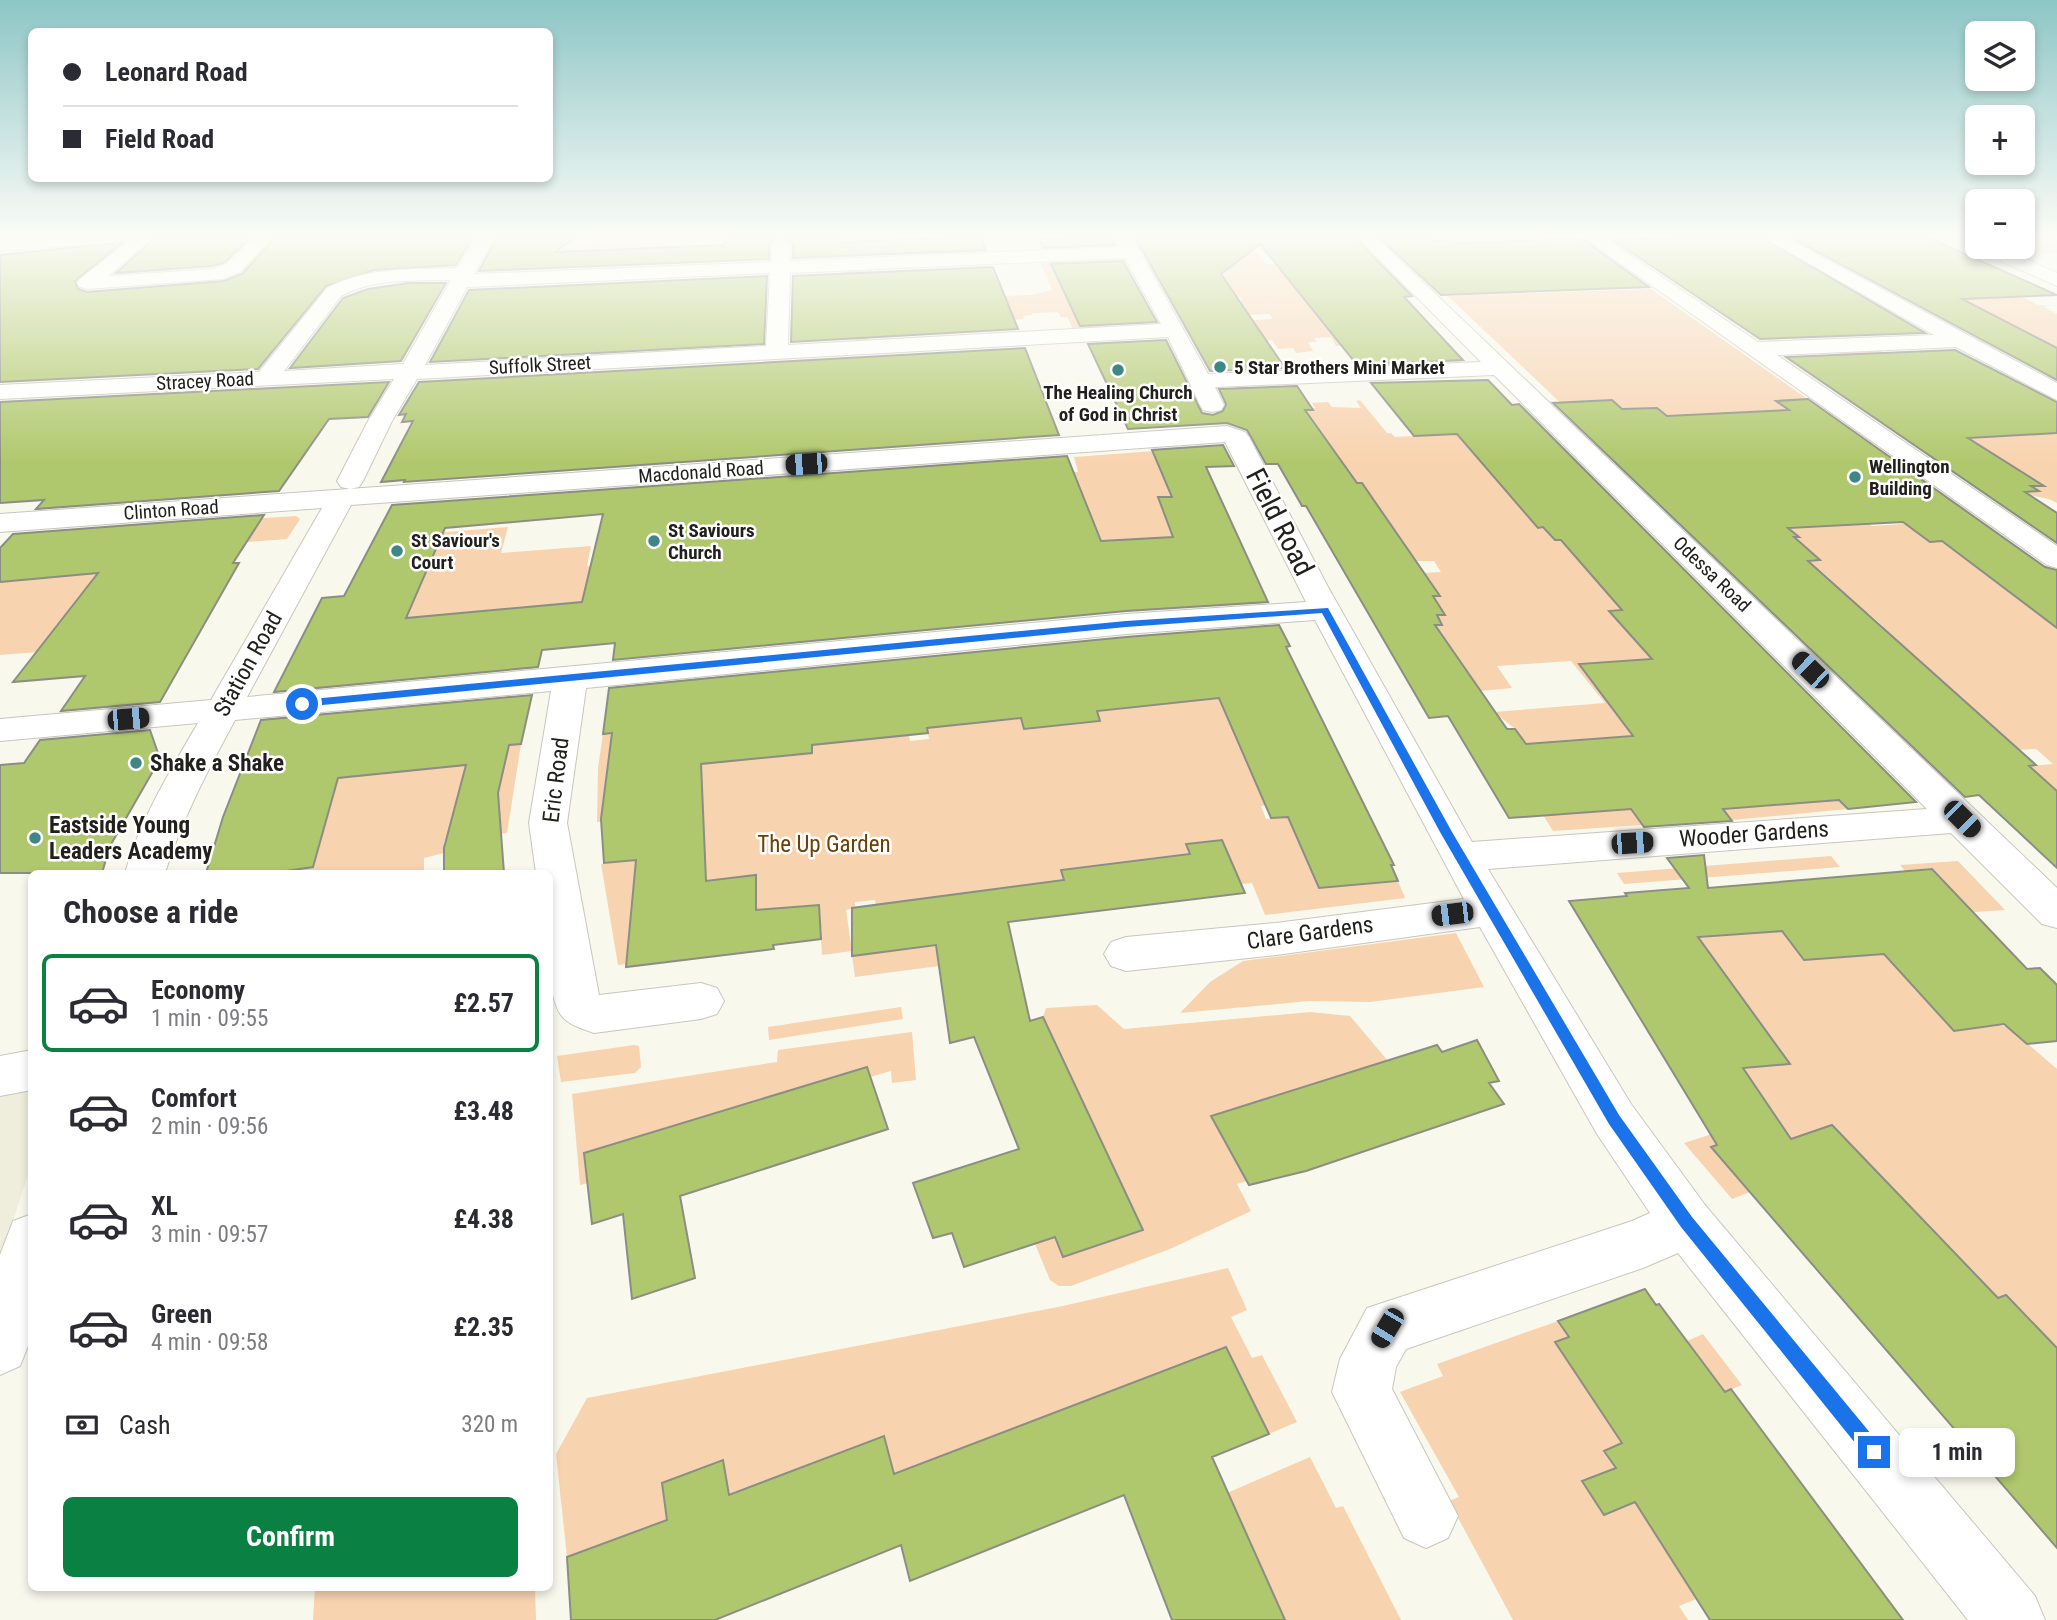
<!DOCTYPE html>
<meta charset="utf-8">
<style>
body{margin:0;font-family:"Roboto Condensed",sans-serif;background:#f7f7f7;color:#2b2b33;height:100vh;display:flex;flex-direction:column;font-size:26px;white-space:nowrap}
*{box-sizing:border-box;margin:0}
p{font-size:23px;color:#7c7c81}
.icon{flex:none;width:38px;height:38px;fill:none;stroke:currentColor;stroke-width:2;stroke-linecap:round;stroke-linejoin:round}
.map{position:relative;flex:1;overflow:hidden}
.drawer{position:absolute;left:28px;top:870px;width:525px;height:721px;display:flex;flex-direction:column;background:#fff;border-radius:10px;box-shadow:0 4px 10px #0003}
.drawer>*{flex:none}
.top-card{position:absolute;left:28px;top:28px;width:525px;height:154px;border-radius:10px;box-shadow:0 4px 10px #0003;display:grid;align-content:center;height:154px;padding:0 35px;background:#fff}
.tools{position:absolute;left:1965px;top:21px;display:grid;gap:14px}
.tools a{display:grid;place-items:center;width:70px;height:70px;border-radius:10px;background:#fff;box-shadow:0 4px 10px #0003;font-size:35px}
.end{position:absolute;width:32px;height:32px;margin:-16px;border:9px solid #1a73e8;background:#fff;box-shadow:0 0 0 4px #fff}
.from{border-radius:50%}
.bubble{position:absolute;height:49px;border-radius:10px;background:#fff;box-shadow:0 4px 10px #0003;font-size:23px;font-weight:700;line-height:49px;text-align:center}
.car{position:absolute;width:21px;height:42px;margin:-21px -10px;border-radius:9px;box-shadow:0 0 5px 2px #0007;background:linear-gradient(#222 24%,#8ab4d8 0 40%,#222 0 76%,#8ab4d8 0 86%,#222 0)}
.top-card b{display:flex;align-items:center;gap:24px;height:66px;font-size:26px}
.top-card b+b{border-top:2px solid #e1e1e2}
.top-card i{width:18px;height:18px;background:#2b2b33}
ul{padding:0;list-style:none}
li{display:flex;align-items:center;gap:21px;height:98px;margin:0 14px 10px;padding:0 21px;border:4px solid transparent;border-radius:10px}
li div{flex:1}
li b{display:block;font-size:26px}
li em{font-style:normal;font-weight:700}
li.current{border-color:#0b8043}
li>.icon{width:63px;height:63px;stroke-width:1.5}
h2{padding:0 35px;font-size:32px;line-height:84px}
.pay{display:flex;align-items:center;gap:18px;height:77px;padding:0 35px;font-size:26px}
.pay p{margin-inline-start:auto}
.primary-button{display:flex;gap:14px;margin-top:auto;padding:14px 35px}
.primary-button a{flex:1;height:80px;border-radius:10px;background:#0b8043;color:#fff;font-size:28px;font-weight:700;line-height:80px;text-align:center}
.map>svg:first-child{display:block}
.built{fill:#efeddb}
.green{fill:#f8d3af}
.building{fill:#b0c86d;stroke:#8b8e84;stroke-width:2;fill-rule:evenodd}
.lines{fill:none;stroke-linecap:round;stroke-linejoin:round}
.minor-casing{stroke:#c8c7bd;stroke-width:2}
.minor{fill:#fff;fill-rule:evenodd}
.route{fill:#1a73e8}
.poi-dot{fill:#3f8785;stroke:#fff;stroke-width:2.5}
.labels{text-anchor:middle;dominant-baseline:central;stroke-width:5;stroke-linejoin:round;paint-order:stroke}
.far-street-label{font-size:19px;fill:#21201c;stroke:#fff}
.far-poi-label{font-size:19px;font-weight:bold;fill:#21201c;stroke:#fff;text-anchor:start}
.street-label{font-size:23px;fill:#21201c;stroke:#fff}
.poi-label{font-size:23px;font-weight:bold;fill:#21201c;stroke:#fff;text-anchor:start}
.park-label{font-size:23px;fill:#6d4105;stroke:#fff}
.near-street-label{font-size:28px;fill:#21201c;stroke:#fff}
</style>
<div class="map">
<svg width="2057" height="1620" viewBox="0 0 2057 1620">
<rect width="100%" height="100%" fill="#f9f8ed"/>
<path class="built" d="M30,1091L31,1166L0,1260V1096Z"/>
<path class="green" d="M590,237H725L724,244H750L686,247L685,251L556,261L561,251L580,244L596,243L598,238Z
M1190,237H1245L1267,264H1312L1419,363L1384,364C1367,343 1362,345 1336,346L1331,337L1314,338L1317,342H1308L1313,351L1296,353L1293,348L1278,349L1272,340L1262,341L1219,322L1273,319L1270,314L1238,315L1230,302L1242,301L1240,297L1208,298L1224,280Z
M2023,237H2057V253L2021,254L2005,247H2023Z
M1067,261L1104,328L1073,329L1067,317H1061L1058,312L1032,313V315L1023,316L1024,319L867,335L868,340L856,341L827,278V274L843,273L844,271L872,270L873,280L999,296L1030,295L1052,290L1040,262Z
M1993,265L1995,267L1964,268L2038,305H2057L2043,306L2057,314V349L1862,276L1920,268Z
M1651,289L1806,398L1777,402L1789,410L1869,523L1872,526L1918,523L1917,532L1930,542L1942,541L2057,628V801L2049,784L2029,766L2053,764L2036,749L1982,752L1880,627L1883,626L1868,613L1849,614L1818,580L1830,579L1821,571L1788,572L1782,538L1798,536L1788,528L1776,529L1658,408L1622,409L1612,400L1579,402L1568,410L1448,296Z
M1879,350L1901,364L2043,434L2057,433V503C2046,496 2036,499 2025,492L2038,491L2031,486L2042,485L2033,479L2009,480L2022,471L2015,468H2007L1835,351Z
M1360,400L1387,433H1391L1395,437L1437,435L1497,404L1511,403L1532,424L1500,484L1508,494H1522L1538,528L1569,526L1546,529L1555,540H1569L1663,607L1609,611L1617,620L1630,619L1848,809L1732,820L1683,761L1598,765L1642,825L1553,831L1543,815L1599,811L1526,744L1515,729L1494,712L1605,703L1571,661L1497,666L1512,688L1480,691L1439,630L1424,631L1421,625L1441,624L1437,615H1445L1434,596L1439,595L1430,579L1391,580L1388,575L1441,572L1434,561H1413L1362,483L1346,484L1300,409L1315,408L1312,403L1328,402L1332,407L1361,408L1356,401Z
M1155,451L1177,496L1160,498L1200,536L346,644L434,533L508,527L501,553L591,546L587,566L720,556L1081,492L1074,472H1078L1074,457Z
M296,516L300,519L287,539L246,542L257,526L237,520Z
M98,573L64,650L0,655V582Z
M1216,691L1223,709L1233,708L1300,802L1261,806L1266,819L1306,815L1319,888L1398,881L1405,898L1265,915L1252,883L1241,884L1222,840L1187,844L1190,854L1062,870L1069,900L876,905L875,900L855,902V908L846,910L852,951L822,955L819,905L756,910L755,875L738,877L630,924L626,964L618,965L601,864L705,852L704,830L696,812L597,822L598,768L603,734L731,737V761L774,757L789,732L791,755L812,753V742L894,705L899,736H909L910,741L929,739L927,727L1009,708L1080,723L1099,721L1097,711Z
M521,744L507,833L444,841V853L424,858V873H273L313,867L321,839L323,776L467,762L499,787L509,745Z
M1831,856L1840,867L1624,884L1617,873Z
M1958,861L2005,910L1973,912L1932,868L1905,871L1900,865Z
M1672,901L1782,931L1805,960L2005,946L2027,969L1914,986L1954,1031L1996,1025L2008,1027L2057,1069V1348L1945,1319L1750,1192L1732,1199L1684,1143L1737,1126L1743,1068L1790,1063L1771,1037L1724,1041L1726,976L1710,953L1668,956Z
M1456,933L1484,987L1370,1002L1309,1001L1180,1013L1210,982L1243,961Z
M936,945L939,966L855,977L852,956Z
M1097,1005L1124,1029L1310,1012L1350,1016L1388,1061L1212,1116L1247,1181L1237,1184L1251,1211L1170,1249L1071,1286H1059L1050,1280L1030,1232L1142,1229L1043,1017L1046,1008Z
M901,1007L903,1019L769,1040L768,1027Z
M912,1032L916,1080L892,1083L891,1071L870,1077L866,1067L584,1153L588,1183L580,1185L572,1094L777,1062L778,1050Z
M634,1045L639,1046L641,1067L635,1073L561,1082L557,1056Z
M1228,1268L1247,1310L1231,1317L1252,1358L1262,1355L1297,1422L1269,1434L1226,1348L894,1474L884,1437L729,1495L723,1461L667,1520L567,1557L556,1454L587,1398L1063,1306Z
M1558,1321L1569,1337L1633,1382L1592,1398L1610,1425L1717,1382L1687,1341L1703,1334L1742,1385L1660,1419L1664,1426L1604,1451L1616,1468L1583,1482L1604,1515L1635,1502L1662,1544L1704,1596L1679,1606L1688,1620H1513L1449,1501L1459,1497L1400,1392L1443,1376L1437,1364Z
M1310,1457L1336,1508L1343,1506L1401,1620H1285L1227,1493Z
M315,1587H535L536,1620H313Z"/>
<path class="building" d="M156,237H251L225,262L212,266L116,273Z
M276,237H473L456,265L374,270L326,286L258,369L0,382V255L123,242L75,281L78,289L87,292L224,281L242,274Z
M497,237H576L555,252L724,245L725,237H778L769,244V259L479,271Z
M784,237H841L842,242L981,237L986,250L793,258V244Z
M1105,237H1111L1115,245L1043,248L1039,239Z
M1135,237L1355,238L1412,296L1404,297L1463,360L1357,365L1260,244L1221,274L1285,368L1210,371Z
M1427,237L1432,241L1455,240L1458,243L1574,239L1585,241L1649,287L1441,295L1380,238Z
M1709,237H1761L1925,333L1760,339L1613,240Z
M1790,237H1927L2057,295L1962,299L2057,348V380Z
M1123,261L1157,322L1080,326L1051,264Z
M993,267L1018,329L791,342L793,276Z
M767,276L764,344L430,362L469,290Z
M409,283H446L401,361L290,368L343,298L368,289Z
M1166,340L1202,413L1213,415L1223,411L1226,404L1219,389L1297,386L1313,410H1305L1357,483H1362L1440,596H1433L1445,615H1437L1442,625H1435L1507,729H1515L1526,744L1633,736L1579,664L1652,659L1609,611L1622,610L1561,540H1555L1543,527L1538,528L1457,434L1414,436L1371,383L1488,380L1512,405L1519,404L1916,802L1848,809L1839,800L1723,809L1732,821L1644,827L1631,809L1509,818L1448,716L1429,718L1306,506H1302L1278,464H1266L1247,430L1227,423L1128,429L1088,344Z
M1025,348L1059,435L404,482L405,480L381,482L413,421L402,422L406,414L399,415L419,382Z
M1955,350L2057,402V433L1968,438L2044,486H2031L2039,491L2025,492L2057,513V543L1786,357Z
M389,382L368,417L329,419L279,491L36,509L44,500L0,503V402Z
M1808,399L2045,567L2057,570V628L1942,541L1930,542L1903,522L1788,528L1799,537H1794L1820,560L1808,561L2036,765L2029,766L2057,791V868L1979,795L1965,797L1553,403L1612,400L1622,409L1657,408L1667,416L1789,410L1776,401Z
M1223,445L1234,466L1206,467L1268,602L1126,611L613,660L615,643L542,650L538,667L274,692L322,598L344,596L392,505L1067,456L1101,541L1173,537L1158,497H1172L1152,450ZM603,514L582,602L406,618L445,528Z
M264,515L233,563H239L160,702L61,711L85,676L13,682L98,573L0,582V548L13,534Z
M1279,625L1290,646L1286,647L1394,865H1391L1398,881L1319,888L1288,817L1271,818L1219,698L1097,711L1100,721L1024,729L1021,718L984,722L927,728L928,733L812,745V753L701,764L706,881L756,875V910L819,905L821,939L773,945L774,949L626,967L636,860L604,863L601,819L612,733L603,734L609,688L1126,637Z
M532,695L521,744L509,745L498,793L504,873H444V848L466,765L338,778L313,867L273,873H206L223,817L261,720Z
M150,730L160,759L110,846L102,873H0V765L24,763L40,740Z
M1222,840L1245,893L1008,922L1030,1021L1043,1017L1143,1230L1063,1257L1055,1237L964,1267L952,1233L933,1238L913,1183L1019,1149L974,1037L950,1043L936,945L852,956V908L1064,880L1061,870L1190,854L1186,844Z
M1704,855L1708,888L1932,869L2027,969L2040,968L2057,985V1041L2027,1044L2004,1024L1954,1031L1884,954L1804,960L1782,931L1698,937L1790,1064L1743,1068L1791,1139L1832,1125L1998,1298L2006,1295L2057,1348V1548L1711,1147L1717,1145L1569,901L1627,896L1625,893L1689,888L1667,858Z
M1477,1040L1499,1081L1489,1083L1504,1104L1306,1171L1249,1185L1211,1116L1437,1045L1442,1052Z
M867,1067L888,1129L680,1196L695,1278L632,1299L623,1214L592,1224L584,1153Z
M1645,1289L1656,1305L1659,1304L1725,1392L1731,1389L1903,1620H1710L1635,1502L1604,1515L1582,1481L1616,1468L1604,1451L1622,1443L1555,1342L1569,1337L1558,1321Z
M1226,1347L1269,1434L1212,1457L1285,1620H1172L1124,1495L910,1581L901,1545L715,1620H571L567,1557L667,1520L662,1483L723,1460L729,1495L884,1436L894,1474Z"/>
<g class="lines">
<defs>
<path id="minor" d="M44,237H127L118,242L0,251V239Z
M134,237H154L108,276L213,269L226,264L254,237H273L240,272L223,279L87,289L80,287L77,283L80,279Z
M476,237H494L474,274L771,262L772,244L781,238L790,244V261L1119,247L1114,237H1132L1208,374L1481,362L1357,237H1376L2057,888V928L2042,924L1951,833L1488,869L1631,1104L1705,1205L2035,1596L2045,1620H1968L1678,1253L1643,1268L1406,1349L1396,1367L1392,1389L1458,1516L1448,1538L1426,1548L1404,1538L1332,1392L1340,1359L1367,1308L1632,1221L1650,1213L1597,1134L1480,927L1276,955L1126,971L1111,966L1104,954L1111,942L1126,937L1276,923L1464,899L1315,620L1126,634L586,688L567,823L599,995L701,983L717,988L724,1001L717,1014L701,1019L594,1033C583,1029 568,1025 561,1015C543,990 550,906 550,873H536L529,823L551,691L235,720C208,770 182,819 165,873H125C140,820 170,771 198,723L0,741V719L211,700L322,508L0,532V514L1227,426L1245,432L1249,437L1328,587L1472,842L1927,809L1494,375L1215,387L1224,405L1221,410L1212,412L1203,410L1200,405L1168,337L417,379L392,421L363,481L359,487L350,489L341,487L337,481L368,421L394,379L0,399V385L259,372L327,288C367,266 414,270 458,268ZM1125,258L1161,324L788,345L790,273ZM770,273L766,346L425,365L467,287ZM451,280L403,364L284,371L341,296C374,278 414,281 451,280ZM1225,442L1306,602L1126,614L247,697L351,505Z
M1583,237H1603L1758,342L1934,335L1763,237H1785L2057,383V400L1956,347L1777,355L2057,546V568L2047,565Z
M1978,244V247H2000L2057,273V286L1978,251L1976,247Z
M32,1050V1090L0,1096V1056Z
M32,1214V1336L20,1366L0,1375V1255L13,1221Z"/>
</defs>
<use href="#minor" class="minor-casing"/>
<use href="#minor" class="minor"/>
</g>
<linearGradient id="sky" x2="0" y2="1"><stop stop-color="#8dc6c6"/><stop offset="0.51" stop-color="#fcfcf7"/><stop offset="1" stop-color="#fcfcf7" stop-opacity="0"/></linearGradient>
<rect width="2057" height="463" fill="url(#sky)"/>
<path class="route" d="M1328,608L1452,832L1619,1115L1692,1217L1881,1446L1883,1452L1881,1459L1874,1461L1868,1459L1681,1227L1609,1124L1440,832L1322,613L1126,627L302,707L297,704L302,700L1126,621Z"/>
<g class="poi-dot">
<circle cx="1220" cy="367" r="7"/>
<circle cx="1118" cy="370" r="7"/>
<circle cx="1855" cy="477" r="7"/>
<circle cx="654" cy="541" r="7"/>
<circle cx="397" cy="551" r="7"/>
<circle cx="136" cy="763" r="7"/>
<circle cx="35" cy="838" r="7"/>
</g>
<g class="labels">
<g class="far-street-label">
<text transform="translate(540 365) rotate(-3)">Suffolk Street</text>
<text transform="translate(205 381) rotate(-3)">Stracey Road</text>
<text transform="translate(701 472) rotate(-4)">Macdonald Road</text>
<text transform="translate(171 510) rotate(-4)">Clinton Road</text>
<text transform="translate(1712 574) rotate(44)">Odessa Road</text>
</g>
<g class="far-poi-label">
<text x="1234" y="367">5 Star Brothers Mini Market</text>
<text x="1118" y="392" text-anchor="middle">The Healing Church<tspan x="1118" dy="22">of God in Christ</tspan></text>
<text x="1869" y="466">Wellington<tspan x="1869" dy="22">Building</tspan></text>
<text x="668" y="530">St Saviours<tspan x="668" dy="22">Church</tspan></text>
<text x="411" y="540">St Saviour's<tspan x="411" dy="22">Court</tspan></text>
</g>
<g class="street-label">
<text transform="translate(248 664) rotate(-61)">Station Road</text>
<text transform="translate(556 780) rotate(-83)">Eric Road</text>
<text transform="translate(1754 834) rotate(-4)">Wooder Gardens</text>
<text transform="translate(1310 933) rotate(-8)">Clare Gardens</text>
</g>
<g class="poi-label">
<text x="150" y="763">Shake a Shake</text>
<text x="49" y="825">Eastside Young<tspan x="49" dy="26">Leaders Academy</tspan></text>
</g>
<g class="park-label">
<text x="824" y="844">The Up Garden</text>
</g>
<g class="near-street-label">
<text transform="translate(1280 522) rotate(63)">Field Road</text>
</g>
</g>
</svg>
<div class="tools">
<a><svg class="icon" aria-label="layers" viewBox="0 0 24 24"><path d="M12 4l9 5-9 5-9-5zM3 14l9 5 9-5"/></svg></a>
<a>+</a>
<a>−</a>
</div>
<i class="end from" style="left:302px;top:704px"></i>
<i class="end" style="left:1874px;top:1452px"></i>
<div class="bubble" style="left:1899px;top:1428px;width:116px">1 min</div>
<i class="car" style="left:806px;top:464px;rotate:266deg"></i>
<i class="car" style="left:1810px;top:670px;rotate:314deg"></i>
<i class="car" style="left:128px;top:719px;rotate:85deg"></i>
<i class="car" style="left:1962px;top:819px;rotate:135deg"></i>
<i class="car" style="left:1632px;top:843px;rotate:86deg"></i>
<i class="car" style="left:1452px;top:914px;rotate:263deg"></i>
<i class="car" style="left:1387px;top:1328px;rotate:211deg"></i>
<div class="top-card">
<b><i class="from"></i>Leonard Road</b>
<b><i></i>Field Road</b>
</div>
<section class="drawer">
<h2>Choose a ride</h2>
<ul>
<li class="current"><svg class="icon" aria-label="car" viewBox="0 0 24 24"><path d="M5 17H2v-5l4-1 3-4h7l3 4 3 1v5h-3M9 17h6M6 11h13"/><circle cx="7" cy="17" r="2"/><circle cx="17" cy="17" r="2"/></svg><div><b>Economy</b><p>1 min · 09:55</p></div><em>£2.57</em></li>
<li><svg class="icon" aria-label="car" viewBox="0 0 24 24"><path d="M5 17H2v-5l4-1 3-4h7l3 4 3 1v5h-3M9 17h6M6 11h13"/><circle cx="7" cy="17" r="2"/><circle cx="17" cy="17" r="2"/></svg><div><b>Comfort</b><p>2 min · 09:56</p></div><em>£3.48</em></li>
<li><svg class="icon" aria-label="car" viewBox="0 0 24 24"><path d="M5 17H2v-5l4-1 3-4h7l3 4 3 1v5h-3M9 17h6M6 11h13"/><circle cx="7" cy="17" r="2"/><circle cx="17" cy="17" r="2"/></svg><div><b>XL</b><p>3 min · 09:57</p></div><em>£4.38</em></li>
<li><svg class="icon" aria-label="car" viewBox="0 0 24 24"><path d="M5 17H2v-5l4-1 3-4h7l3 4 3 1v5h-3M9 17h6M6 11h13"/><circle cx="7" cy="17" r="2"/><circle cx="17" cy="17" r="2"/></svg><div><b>Green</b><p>4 min · 09:58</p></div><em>£2.35</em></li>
</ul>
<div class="pay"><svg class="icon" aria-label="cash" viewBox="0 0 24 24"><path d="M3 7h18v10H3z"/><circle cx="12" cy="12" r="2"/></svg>Cash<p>320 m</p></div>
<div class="primary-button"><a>Confirm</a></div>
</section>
</div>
